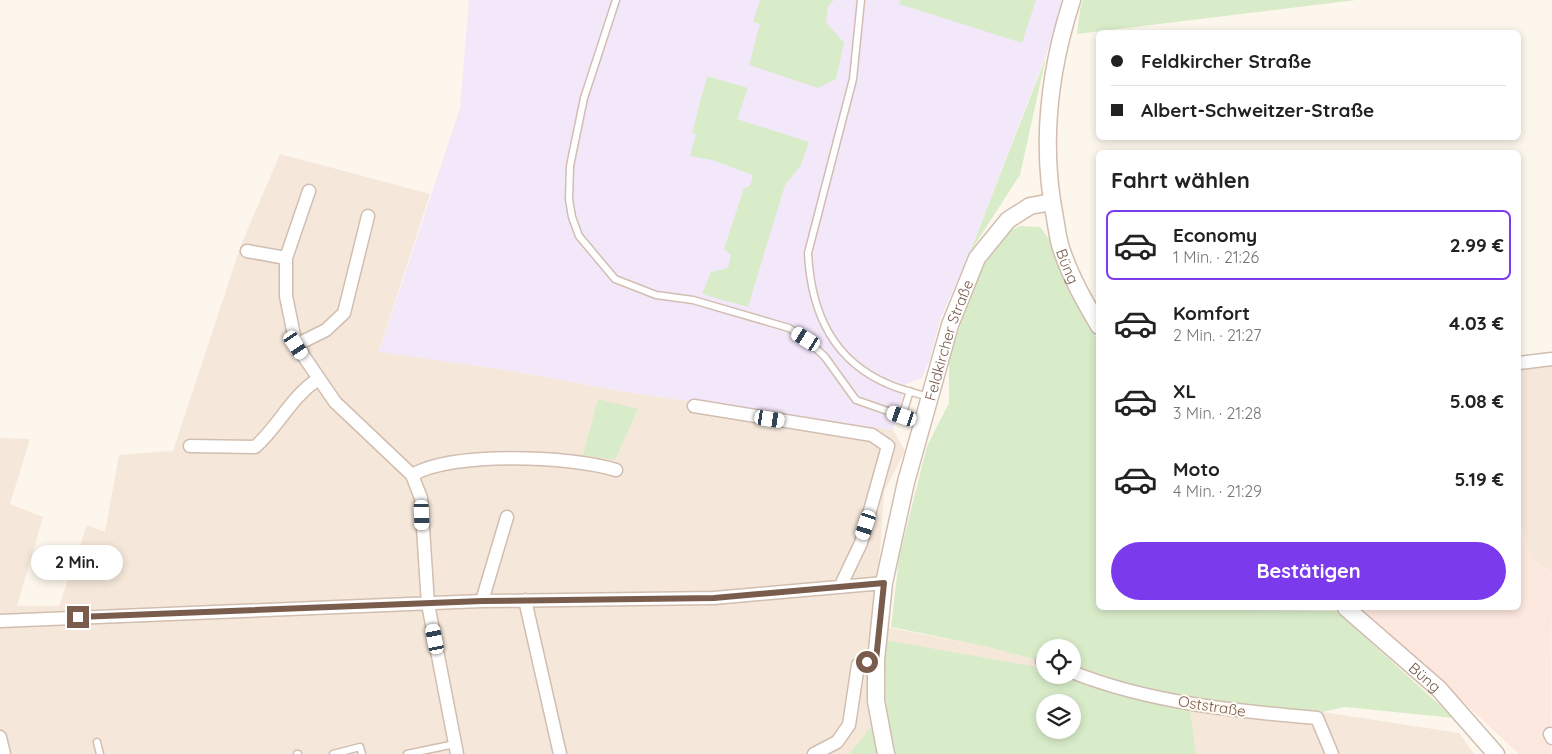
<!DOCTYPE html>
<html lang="de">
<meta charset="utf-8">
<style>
body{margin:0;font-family:Quicksand,sans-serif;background:#f6f6f6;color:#222;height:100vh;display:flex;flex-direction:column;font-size:19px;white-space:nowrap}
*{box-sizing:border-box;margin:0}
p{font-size:16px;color:#767676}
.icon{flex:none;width:28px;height:28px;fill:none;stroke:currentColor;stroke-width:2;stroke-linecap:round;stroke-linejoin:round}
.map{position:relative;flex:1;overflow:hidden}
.sheet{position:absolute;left:1096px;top:150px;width:425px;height:460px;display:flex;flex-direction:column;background:#fff;border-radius:8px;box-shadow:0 2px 8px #0003}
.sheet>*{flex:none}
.banner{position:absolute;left:1096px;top:30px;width:425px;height:110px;border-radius:8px;box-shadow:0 2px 8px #0003;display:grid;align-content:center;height:110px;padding:0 15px;background:#fff}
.tools{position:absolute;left:1036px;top:639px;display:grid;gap:10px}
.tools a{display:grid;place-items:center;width:45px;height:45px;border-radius:50%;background:#fff;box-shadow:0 2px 8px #0003;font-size:25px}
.end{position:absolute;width:22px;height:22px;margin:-11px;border:6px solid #7a5c4d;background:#fff;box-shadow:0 0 0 2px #fff}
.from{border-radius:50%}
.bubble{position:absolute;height:35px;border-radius:18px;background:#fff;box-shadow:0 2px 8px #0003;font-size:16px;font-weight:800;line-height:35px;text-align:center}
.car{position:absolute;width:15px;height:30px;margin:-15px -8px;border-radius:6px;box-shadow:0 0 4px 1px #0007;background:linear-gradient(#fff 24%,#345 0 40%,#fff 0 76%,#345 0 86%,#fff 0)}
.banner b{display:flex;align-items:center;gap:18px;height:48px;font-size:19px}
.banner b+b{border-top:1px solid #e0e0e0}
.banner i{width:12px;height:12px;background:#222}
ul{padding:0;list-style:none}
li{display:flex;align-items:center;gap:15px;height:70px;margin:0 10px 8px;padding:0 5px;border:2px solid transparent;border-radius:8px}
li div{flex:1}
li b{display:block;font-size:19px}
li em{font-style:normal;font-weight:800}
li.on{border-color:#7c3aed}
li>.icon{width:45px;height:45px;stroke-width:1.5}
h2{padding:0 15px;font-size:22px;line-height:60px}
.button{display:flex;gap:10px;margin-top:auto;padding:10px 15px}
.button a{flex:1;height:58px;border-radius:30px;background:#7c3aed;color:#fff;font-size:20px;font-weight:800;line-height:58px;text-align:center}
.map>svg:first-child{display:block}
.residential{fill:#f5e8da;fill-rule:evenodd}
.commercial{fill:#fde8e0}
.education{fill:#f3e8fa}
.green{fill:#d8ecc9;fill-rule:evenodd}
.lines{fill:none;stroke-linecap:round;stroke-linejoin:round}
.service-casing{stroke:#d1beb0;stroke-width:9}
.minor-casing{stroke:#d1beb0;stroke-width:15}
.tertiary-casing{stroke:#d1beb0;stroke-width:19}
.service{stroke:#fff;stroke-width:6}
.minor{stroke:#fff;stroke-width:12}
.tertiary{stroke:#fff;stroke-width:16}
.route{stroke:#7a5c4d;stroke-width:6}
.labels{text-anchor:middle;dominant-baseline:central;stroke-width:4;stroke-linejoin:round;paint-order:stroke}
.street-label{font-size:15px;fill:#7a5c4d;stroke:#fffaf3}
</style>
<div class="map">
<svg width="1552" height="754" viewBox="0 0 1552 754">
<rect width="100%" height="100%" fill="#fdf6ec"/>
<path class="residential" d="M280,154L430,194L379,351L513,371L632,393L893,430L905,451L884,492L875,625L988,647L1045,662V675H1072L1225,706L1323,712L1459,733L1474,754H0V438L30,439L10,504L43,517L17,606H59L87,525L105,532L119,455L173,451L241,245ZM1045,702H1072V730H1045Z
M1552,365V572L1532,560L1519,519V368Z"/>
<path class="commercial" d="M1519,519L1532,560L1552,572L1551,754H1519L1362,608H1519Z"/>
<path class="education" d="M469,0H1067L970,252L941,317L929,362L922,378L906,384L893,430L632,393L513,371L379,352L460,108Z"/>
<path class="green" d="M760,0H834L828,6L826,22L844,43L836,79L818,88L749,65L760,24L753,22Z
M900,0H1036L1022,43L899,4Z
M1083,0H1356L1077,34L1080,10Z
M1046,57L1020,175L970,252Z
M707,76L748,88L737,119L809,142L801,165L785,185L748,307L702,294L711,272L728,268L731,255L724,249L744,188L750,186L753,175L712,160L690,156L696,134L692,133Z
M1020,226L1040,227L1049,239L1064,276L1099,343V608L1336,611L1454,718L1345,707L1323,712L1225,706L1073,671L1072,648H1045V662L988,647L891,627L899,558L927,446L949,403V360L976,277L1003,234Z
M598,399L638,409L615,460L583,455Z
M884,640L1038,667L1045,669V675H1066L1190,710L1196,754H894L887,716ZM1045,702H1072V730H1045Z
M873,725L879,754H849Z"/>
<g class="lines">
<defs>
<path id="service" d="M616,0L584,98L570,166L569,199L572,217L579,236L615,279L656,295L693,300L789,328L806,339L825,357L856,400L922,423
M861,0L853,79L808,253C811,312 832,360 888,384C901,390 916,393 929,397
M902,416L910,391
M97,742L100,754
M297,754H298
M333,754L360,747L362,754
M407,754L455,744"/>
<path id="minor" d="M309,191L286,258V296L296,345L335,402L412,475L421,498L428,604L457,754
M247,251L286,258
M296,345L326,330L344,313L368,216
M1519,363L1552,359
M694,406L872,435L888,446L861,543L840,587
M190,446L255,447C280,425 289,399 318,379
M412,475C453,451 571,456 616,470
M525,600L560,754
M482,601L507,517
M0,621L482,601L714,598L884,583
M1042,661L1045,662
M1072,672C1150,703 1235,711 1317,718L1332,754
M1550,734L1552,738
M0,737L4,754
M814,754L837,742L849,725L858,665L876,660"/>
<g id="tertiary">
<path id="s1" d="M1072,0C1049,71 1040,143 1055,218C1057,229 1058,241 1062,251C1071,278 1085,302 1099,326"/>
<path id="s2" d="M1346,608L1439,689L1496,754"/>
<path id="s3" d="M886,754L876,701V660L884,583L906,482L950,325L977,258L1008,220L1030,206L1052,202"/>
</g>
</defs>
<use href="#service" class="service-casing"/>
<use href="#minor" class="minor-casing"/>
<use href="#tertiary" class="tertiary-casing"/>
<use href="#service" class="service"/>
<use href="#minor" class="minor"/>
<use href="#tertiary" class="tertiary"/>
</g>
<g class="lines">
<path class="route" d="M78,617L482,601L714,598L884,583L876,660L867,662"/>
</g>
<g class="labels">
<g class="street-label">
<text stroke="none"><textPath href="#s1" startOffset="271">Büng</textPath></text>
<text stroke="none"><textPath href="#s3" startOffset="424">Feldkircher Straße</textPath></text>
<text stroke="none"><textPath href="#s2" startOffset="105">Büng</textPath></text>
<text transform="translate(1212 706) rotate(9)">Oststraße</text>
</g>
</g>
</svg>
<div class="tools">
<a><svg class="icon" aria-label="locate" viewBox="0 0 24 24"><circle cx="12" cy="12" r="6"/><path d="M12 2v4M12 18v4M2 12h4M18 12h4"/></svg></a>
<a><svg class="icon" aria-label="layers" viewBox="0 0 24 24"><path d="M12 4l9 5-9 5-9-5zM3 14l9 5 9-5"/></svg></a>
</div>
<i class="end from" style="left:867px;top:662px"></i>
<i class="end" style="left:78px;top:617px"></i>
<div class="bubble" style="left:31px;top:545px;width:92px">2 Min.</div>
<i class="car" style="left:806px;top:339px;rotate:302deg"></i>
<i class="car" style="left:296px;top:345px;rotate:147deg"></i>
<i class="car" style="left:902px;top:416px;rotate:289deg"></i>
<i class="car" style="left:770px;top:419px;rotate:99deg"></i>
<i class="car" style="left:422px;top:515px;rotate:178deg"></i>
<i class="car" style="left:866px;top:525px;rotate:198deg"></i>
<i class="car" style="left:435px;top:639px;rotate:349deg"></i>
<div class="banner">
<b><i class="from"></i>Feldkircher Straße</b>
<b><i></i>Albert-Schweitzer-Straße</b>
</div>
<section class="sheet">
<h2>Fahrt wählen</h2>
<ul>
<li class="on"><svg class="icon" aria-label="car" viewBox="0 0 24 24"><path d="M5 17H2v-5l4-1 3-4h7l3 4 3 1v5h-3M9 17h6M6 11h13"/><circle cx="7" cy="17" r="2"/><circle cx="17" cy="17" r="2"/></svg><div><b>Economy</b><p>1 Min. · 21:26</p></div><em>2.99 €</em></li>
<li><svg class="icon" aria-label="car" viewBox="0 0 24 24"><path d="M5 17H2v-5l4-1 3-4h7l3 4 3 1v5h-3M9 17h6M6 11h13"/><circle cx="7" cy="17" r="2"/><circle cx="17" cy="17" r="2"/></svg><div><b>Komfort</b><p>2 Min. · 21:27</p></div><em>4.03 €</em></li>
<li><svg class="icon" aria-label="car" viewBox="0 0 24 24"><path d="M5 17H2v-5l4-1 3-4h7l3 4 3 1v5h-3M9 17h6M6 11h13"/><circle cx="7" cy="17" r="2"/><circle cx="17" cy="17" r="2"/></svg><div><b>XL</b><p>3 Min. · 21:28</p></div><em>5.08 €</em></li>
<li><svg class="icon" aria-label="car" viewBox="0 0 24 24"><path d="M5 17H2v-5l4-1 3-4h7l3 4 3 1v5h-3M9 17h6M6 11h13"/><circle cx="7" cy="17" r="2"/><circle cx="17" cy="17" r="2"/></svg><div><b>Moto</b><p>4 Min. · 21:29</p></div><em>5.19 €</em></li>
</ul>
<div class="button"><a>Bestätigen</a></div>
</section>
</div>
